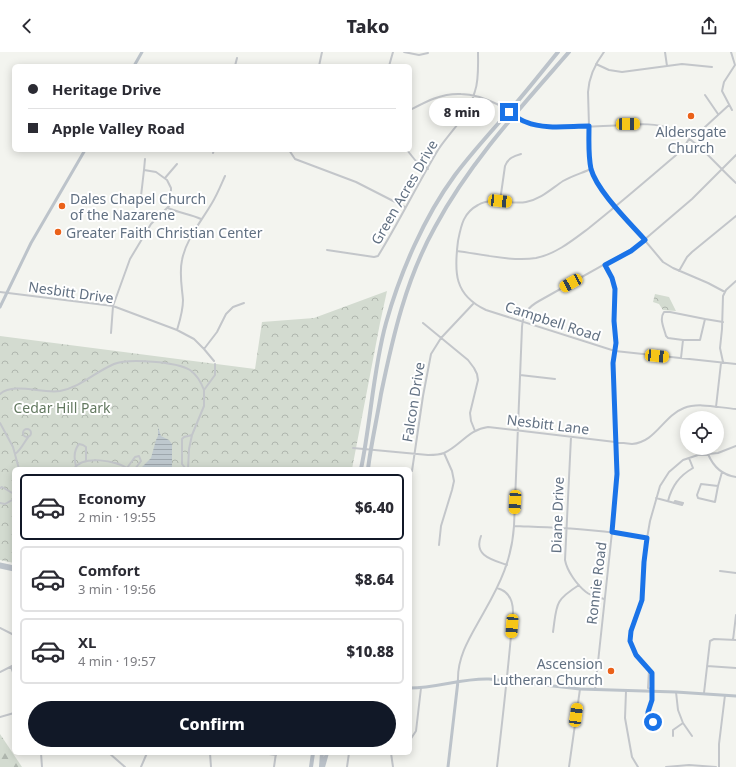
<!DOCTYPE html>
<meta charset="utf-8">
<style>
body{margin:0;font-family:"Noto Sans",sans-serif;background:#f2f2f3;color:#2b2b33;height:100vh;display:flex;flex-direction:column;font-size:15px;white-space:nowrap}
*{box-sizing:border-box;margin:0}
p{font-size:13px;color:#7c7c81}
.icon{flex:none;width:22px;height:22px;fill:none;stroke:currentColor;stroke-width:2;stroke-linecap:round;stroke-linejoin:round}
.map{position:relative;flex:1;overflow:hidden}
.side{position:absolute;left:12px;top:415px;width:400px;height:288px;display:flex;flex-direction:column;background:#fff;border-radius:6px;box-shadow:0 2px 10px #0003}
.side>*{flex:none}
.guide{position:absolute;left:12px;top:12px;width:400px;height:88px;border-radius:6px;box-shadow:0 2px 10px #0003;display:grid;align-content:center;height:88px;padding:0 16px;background:#fff}
.tools{position:absolute;left:680px;top:359px;display:grid;gap:8px}
.tools a{display:grid;place-items:center;width:44px;height:44px;border-radius:50%;background:#fff;box-shadow:0 2px 10px #0003;font-size:20px}
.end{position:absolute;width:18px;height:18px;margin:-9px;border:5px solid #1a73e8;background:#fff;box-shadow:0 0 0 2px #fff}
.from{border-radius:50%}
.bubble{position:absolute;height:28px;border-radius:14px;background:#fff;box-shadow:0 2px 10px #0003;font-size:13px;font-weight:800;line-height:28px;text-align:center}
.car{position:absolute;width:12px;height:24px;margin:-12px -6px;border-radius:5px;box-shadow:0 0 3px 1px #0007;background:linear-gradient(#f5c518 24%,#345 0 40%,#f5c518 0 76%,#345 0 86%,#f5c518 0)}
.guide b{display:flex;align-items:center;gap:14px;height:38px;font-size:15px}
.guide b+b{border-top:1px solid #e1e1e2}
.guide i{width:10px;height:10px;background:#2b2b33}
ul{padding:7px 0 0;list-style:none}
li{display:flex;align-items:center;gap:12px;height:66px;margin:0 8px 6px;padding:0 8px;border:2px solid #e1e1e2;border-radius:6px}
li div{flex:1}
li b{display:block;font-size:15px}
li em{font-style:normal;font-weight:800}
li.on{border-color:#111827}
li>.icon{width:36px;height:36px;stroke-width:1.5}
.action{display:flex;gap:8px;margin-top:auto;padding:8px 16px}
.action a{flex:1;height:46px;border-radius:24px;background:#111827;color:#fff;font-size:16px;font-weight:800;line-height:46px;text-align:center}
header{display:flex;justify-content:space-between;align-items:center;height:52px;padding:0 16px;background:#fff;font-size:18px;font-weight:800}
.map>svg:first-child{display:block}
.forest{fill:url(#forest-firs)}
.park{fill:url(#park-crowns)}
.water{fill:url(#water-rules)}
.lines{fill:none;stroke-linecap:round;stroke-linejoin:round}
.minor{stroke:#c3c6ca;stroke-width:2}
.major{stroke:#bcc3ca;stroke-width:3}
.highway{stroke:#bcc3ca;stroke-width:4}
.route{stroke:#1a73e8;stroke-width:5}
.poi-dot{fill:#ea6119;stroke:#fff;stroke-width:1.5}
.labels{text-anchor:middle;dominant-baseline:central;stroke-width:4;stroke-linejoin:round;paint-order:stroke}
.poi-label{font-size:14px;fill:#617082;stroke:#fff;text-anchor:start}
.street-label{font-size:14px;fill:#617082;stroke:#fff}
.park-label{font-size:14px;fill:#637960;stroke:#fff}
</style>
<header><svg class="icon" aria-label="back" viewBox="0 0 24 24"><path d="M15 5l-7 7 7 7"/></svg>Tako<svg class="icon" aria-label="share" viewBox="0 0 24 24"><path d="M12 15V3M7 8l5-5 5 5M5 13v7h14v-7"/></svg></header>
<div class="map">
<svg width="736" height="715" viewBox="0 0 736 715">
<defs>
<pattern id="forest-firs" width="22" height="20" patternUnits="userSpaceOnUse"><rect width="22" height="20" fill="#d3dbd0"/><path d="M5 1l3.5 6h-7zM16 11l3.5 6h-7z" fill="#afb6ae"/></pattern>
<pattern id="park-crowns" width="20" height="18" patternUnits="userSpaceOnUse"><rect width="20" height="18" fill="#d3dbd0"/><path d="M2 6a3 3 0 1 1 6 0M12 15a3 3 0 1 1 6 0" fill="none" stroke="#afb6ae"/></pattern>
<pattern id="water-rules" width="6" height="5" patternUnits="userSpaceOnUse"><rect width="6" height="5" fill="#bec8ce"/><path d="M0 2.5h6" fill="none" stroke="#9ea7ad"/></pattern>
</defs>
<rect width="100%" height="100%" fill="#f3f4ef"/>
<path class="forest" d="M0,682L22,715H0Z"/>
<path class="park" d="M387,239L380,271L352,417H14V511L0,508V284L255,317L262,270L314,266Z
M655,242L669,245L676,259L663,258L659,252L653,250Z"/>
<path class="water" d="M158,375L161,384L169,388L172,392V417H140L151,406L156,388L158,384Z"/>
<g class="lines">
<path class="minor" d="M404,0L419,3L428,1
M604,0C595,12 589,25 588,40L590,108L591,117L600,135L663,210L673,216L708,231L725,240
M665,0L667,14
M731,0L735,13L724,30L722,39L732,58
M596,12L609,18L622,20L682,12L712,15
M235,14L237,6
M319,14L322,0
M389,14L393,0
M705,43L718,62
M410,58C427,49 442,41 461,42C474,42 487,47 499,53C511,61 521,71 536,73C563,78 596,74 624,73C640,72 656,71 672,77C696,86 717,114 736,131
M705,75L729,53
M289,98L295,107L356,130L405,155
M407,98L415,108L428,117
M213,101L214,98
M591,117C582,121 572,124 563,129C551,137 541,147 526,150C510,153 493,144 478,153C463,161 461,174 458,189C454,220 454,243 486,258L615,299L736,312
M144,118L145,107
M165,126L177,112
M500,149L505,114C508,106 514,104 521,102
M168,156C179,161 190,162 201,167
M327,198L374,205L378,204C399,170 417,133 438,98C452,77 468,65 475,39C479,28 478,12 478,0
M457,199C480,202 513,210 536,206C556,202 573,188 589,176C618,153 647,128 675,104L684,95L689,87
M679,219L687,205L692,200L736,164
M0,240L113,254L177,278L194,287L204,297L214,309
M664,260H670L705,267L700,288H683L668,286L666,284C664,276 659,267 664,260Z
M705,267L723,270
M423,271L468,308L474,316L477,322L478,328L470,361L471,369L475,379
M177,278C180,268 183,259 183,248C182,235 179,222 182,208C186,187 201,170 212,151C217,143 221,133 225,124
M111,281L113,254L130,207L151,172L169,154L171,147V136L167,128L156,120L144,118L141,144
M204,297L217,280L226,262L233,255L244,251
M681,306L683,288
M723,310L720,296L722,277L723,244L726,238L736,229
M520,323L555,327
M0,342C14,330 42,342 60,339C81,335 95,320 114,312C129,306 177,310 190,318C197,323 201,330 204,338
M716,355L721,311
M0,371L13,395L19,417
M23 381a4 4 0 1 1 8 0a4 4 0 1 1-8 0Z
M571,385L565,508C567,519 577,533 586,540C591,544 598,545 604,547
M353,396L428,403C433,403 439,403 444,401C460,394 469,377 488,375L632,392C656,390 663,364 684,356C699,350 720,356 736,357
M15,402C21,398 24,390 29,384
M708,402C713,414 722,423 736,425
M76,414C74,407 74,398 79,392L83,393L86,395V409
M127,416L135,405L139,404L141,409L135,417
M74,417C82,403 117,408 128,417
M186,417L182,412V387L184,385L192,383L204,354V338L215,323V312
M188,417L189,397L192,383
M412,419L423,344L431,302L441,286L473,252
M718,434L701,432L697,443L698,446L715,450L718,434L722,420
M0,436L2,435L14,442
M656,446L682,453L683,451L675,449L674,451
M668,449C672,434 679,424 693,416L689,406
M0,451L5,452L14,447
M514,474C559,476 603,477 647,486
M481,484C473,504 493,508 507,513
M439,493L441,474L452,438L454,429L452,419L444,401
M720,519L736,521
M497,536C508,539 513,548 513,560C509,612 503,663 497,715
M0,576L14,583
M553,580C557,552 554,549 579,533
M733,588L736,563
M707,614L736,616
M11,615L14,623
M649,618L648,636L651,637
M0,620L14,613
M458,629C457,603 472,582 484,560C500,532 512,507 514,474L522,275C523,262 528,255 539,249L637,194L692,147L736,103
M595,638L612,480L617,422L613,311L616,291L614,269L615,237L612,226L605,213
M626,639L625,666L630,694L632,705L638,715
M676,640L678,658L683,671L692,684
M704,641L710,589L714,587L736,588
M0,665L14,661
M655,670L652,672L654,675L657,674L655,670L648,663V660L652,647V621L634,601L631,593V585L633,575L642,548L645,498L650,469L660,434L669,420L683,408L698,403L718,401L736,394
M673,684V678L683,671
M410,688L416,679L421,636
M41,701L42,715
M109,701L125,715
M210,701L211,715
M262,701L276,703
M391,701L393,715
M141,715L147,701
M274,715L276,701
M347,715L349,701
M569,715L580,637
M666,715L689,713L716,715
M719,715V692L725,643"/>
<path class="major" d="M134,14L142,0
M0,255L31,191L85,98
M0,512L14,515
M0,515L14,518
M410,636C437,636 462,626 489,627L580,637L676,640L736,644
M448,715L458,629"/>
<path class="highway" d="M361,417C371,369 373,318 386,271C400,221 424,165 455,123C470,103 487,84 504,65C523,44 540,22 558,0
M368,417C371,392 377,367 381,342C393,284 406,227 435,175C470,110 521,55 569,0
M311,715L313,701
M321,715L322,701
M323,715L327,701"/>
</g>
<g class="lines">
<path class="route" d="M509,60C515,64 520,68 526,70C545,78 569,74 589,74C589,88 588,103 591,117C597,139 630,171 645,188L631,199L605,213L612,226L615,237L614,269L616,291L613,311L617,422L612,480L647,486L644,510L642,548L631,579L630,589L636,603L652,621V648L648,660V663L655,670H653"/>
</g>
<g class="poi-dot">
<circle cx="691" cy="64" r="4"/>
<circle cx="62" cy="154" r="4"/>
<circle cx="58" cy="180" r="4"/>
<circle cx="611" cy="619" r="4"/>
</g>
<g class="labels">
<g class="poi-label">
<text x="691" y="79" text-anchor="middle">Aldersgate<tspan x="691" dy="16">Church</tspan></text>
<text x="70" y="146">Dales Chapel Church<tspan x="70" dy="16">of the Nazarene</tspan></text>
<text x="66" y="180">Greater Faith Christian Center</text>
<text x="603" y="611" text-anchor="end">Ascension<tspan x="603" dy="16">Lutheran Church</tspan></text>
</g>
<g class="street-label">
<text transform="translate(404 140) rotate(-60)">Green Acres Drive</text>
<text transform="translate(71 240) rotate(8)">Nesbitt Drive</text>
<text transform="translate(553 269) rotate(18)">Campbell Road</text>
<text transform="translate(413 350) rotate(-81)">Falcon Drive</text>
<text transform="translate(548 372) rotate(7)">Nesbitt Lane</text>
<text transform="translate(557 463) rotate(-88)">Diane Drive</text>
<text transform="translate(596 531) rotate(-83)">Ronnie Road</text>
</g>
<g class="park-label">
<text x="62" y="355">Cedar Hill Park</text>
</g>
</g>
</svg>
<div class="tools">
<a><svg class="icon" aria-label="locate" viewBox="0 0 24 24"><circle cx="12" cy="12" r="6"/><path d="M12 2v4M12 18v4M2 12h4M18 12h4"/></svg></a>
</div>
<i class="end from" style="left:653px;top:670px"></i>
<i class="end" style="left:509px;top:60px"></i>
<div class="bubble" style="left:429px;top:46px;width:66px">8 min</div>
<i class="car" style="left:628px;top:72px;rotate:89deg"></i>
<i class="car" style="left:500px;top:149px;rotate:96deg"></i>
<i class="car" style="left:571px;top:231px;rotate:241deg"></i>
<i class="car" style="left:657px;top:304px;rotate:96deg"></i>
<i class="car" style="left:515px;top:450px;rotate:183deg"></i>
<i class="car" style="left:512px;top:574px;rotate:184deg"></i>
<i class="car" style="left:576px;top:663px;rotate:8deg"></i>
<div class="guide">
<b><i class="from"></i>Heritage Drive</b>
<b><i></i>Apple Valley Road</b>
</div>
<section class="side">
<ul>
<li class="on"><svg class="icon" aria-label="car" viewBox="0 0 24 24"><path d="M5 17H2v-5l4-1 3-4h7l3 4 3 1v5h-3M9 17h6M6 11h13"/><circle cx="7" cy="17" r="2"/><circle cx="17" cy="17" r="2"/></svg><div><b>Economy</b><p>2 min · 19:55</p></div><em>$6.40</em></li>
<li><svg class="icon" aria-label="car" viewBox="0 0 24 24"><path d="M5 17H2v-5l4-1 3-4h7l3 4 3 1v5h-3M9 17h6M6 11h13"/><circle cx="7" cy="17" r="2"/><circle cx="17" cy="17" r="2"/></svg><div><b>Comfort</b><p>3 min · 19:56</p></div><em>$8.64</em></li>
<li><svg class="icon" aria-label="car" viewBox="0 0 24 24"><path d="M5 17H2v-5l4-1 3-4h7l3 4 3 1v5h-3M9 17h6M6 11h13"/><circle cx="7" cy="17" r="2"/><circle cx="17" cy="17" r="2"/></svg><div><b>XL</b><p>4 min · 19:57</p></div><em>$10.88</em></li>
</ul>
<div class="action"><a>Confirm</a></div>
</section>
</div>
